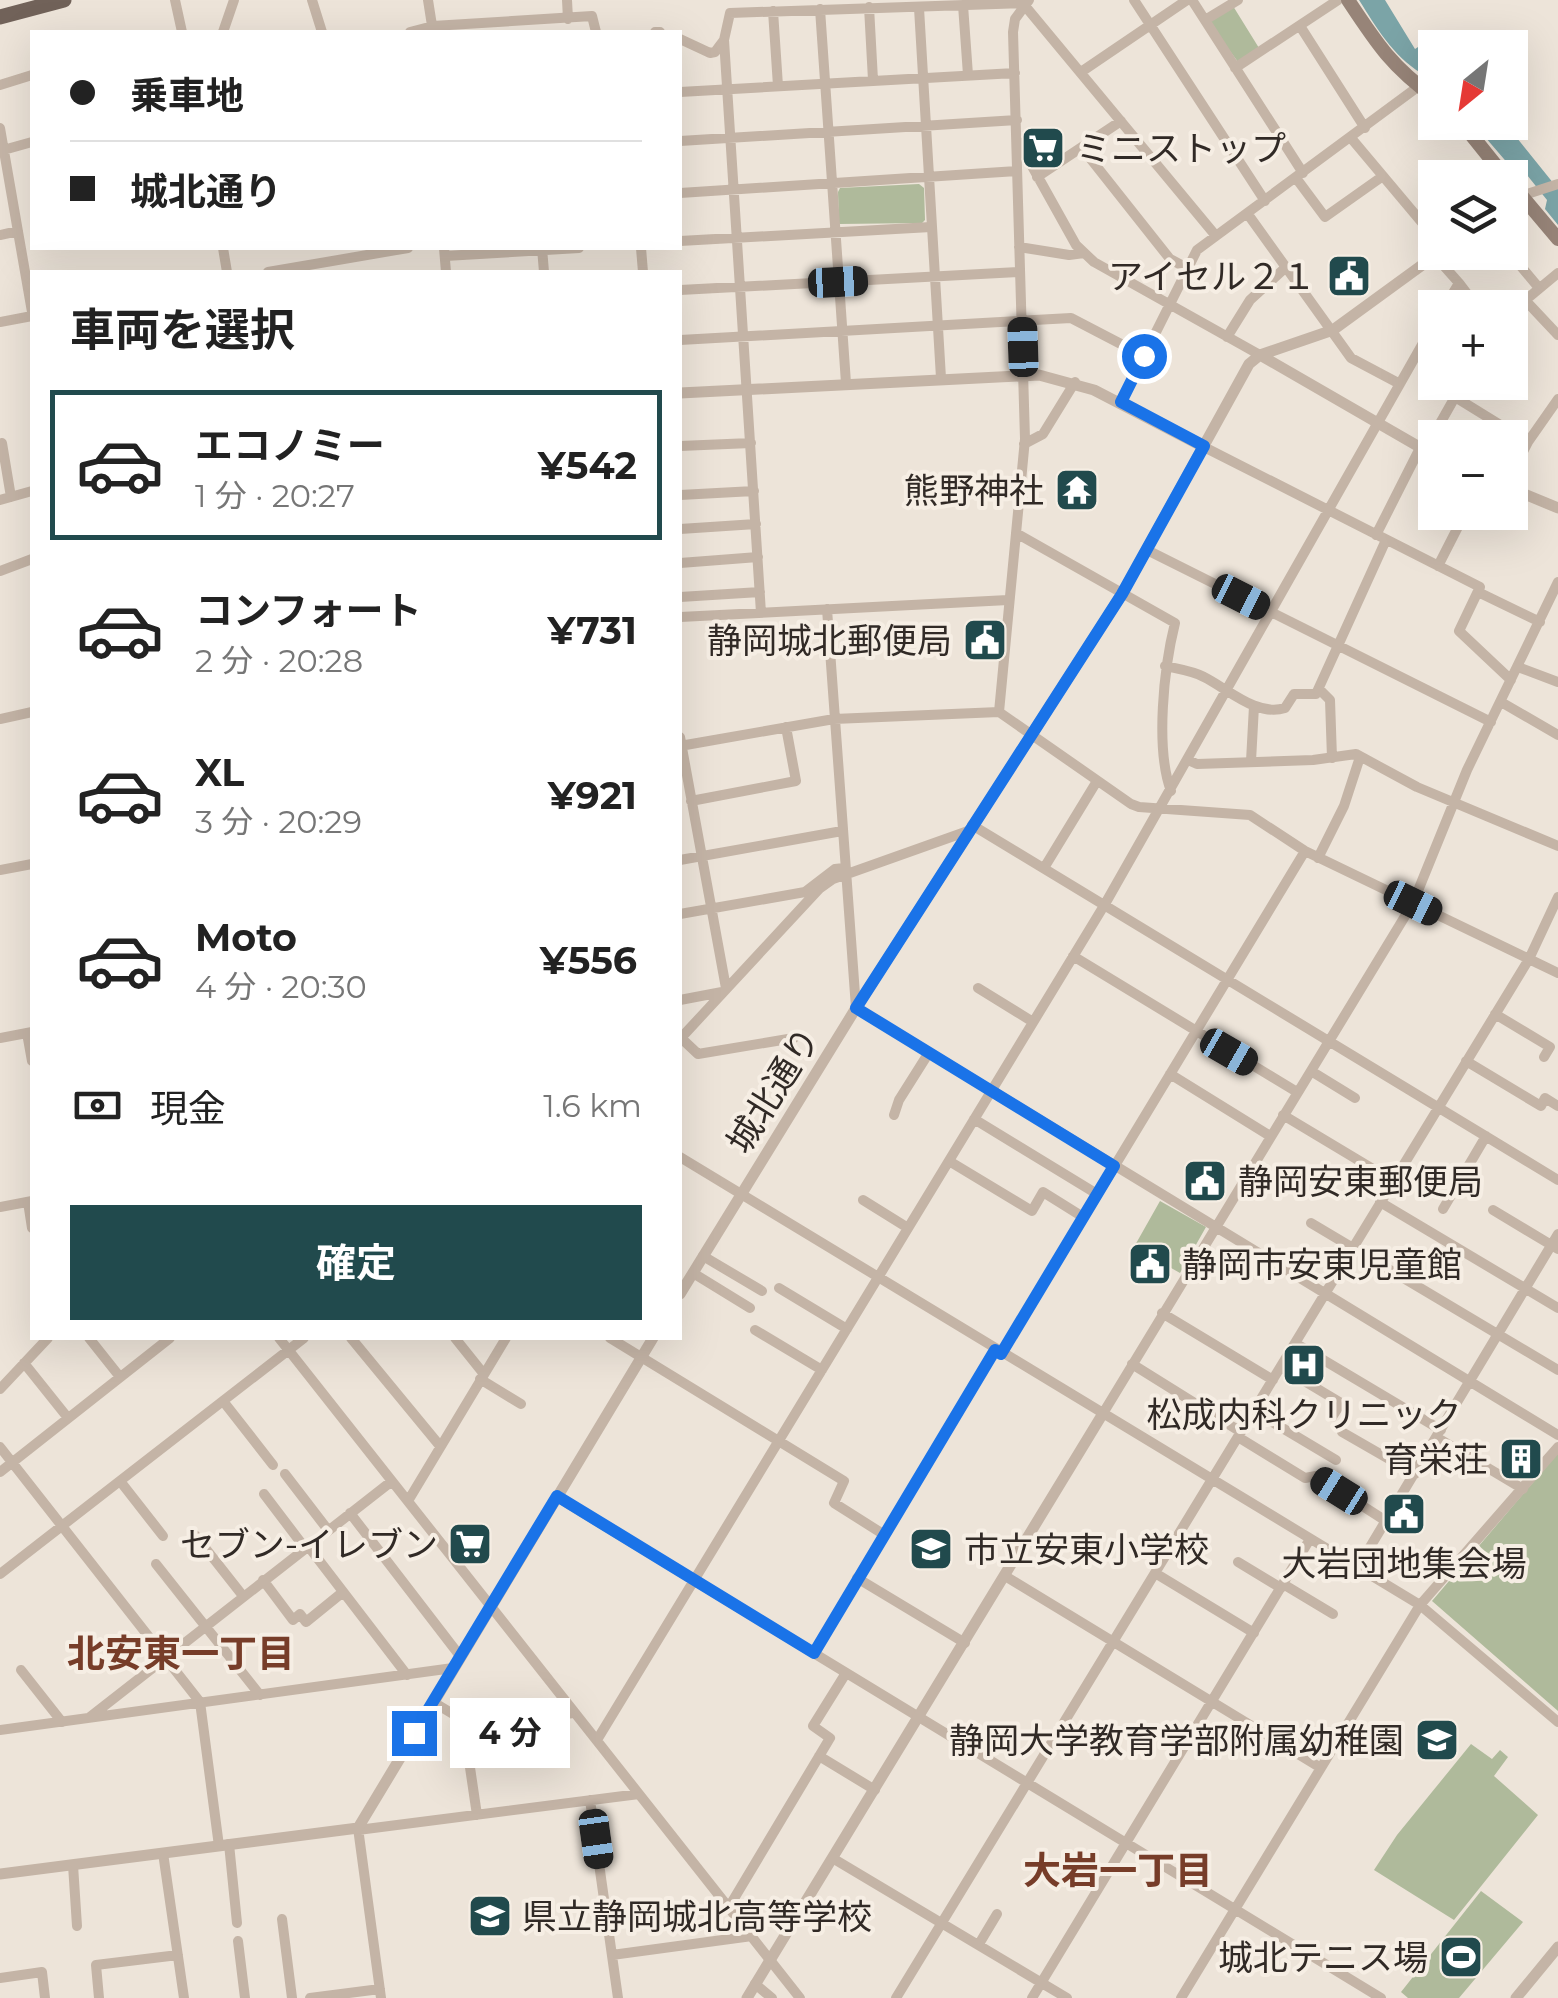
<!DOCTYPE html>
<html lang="ja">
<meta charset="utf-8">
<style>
body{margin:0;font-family:Montserrat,"Noto Sans JP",sans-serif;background:#f6f6f6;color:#222;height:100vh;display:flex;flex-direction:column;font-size:38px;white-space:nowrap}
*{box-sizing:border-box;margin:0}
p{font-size:32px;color:#767676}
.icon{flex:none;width:55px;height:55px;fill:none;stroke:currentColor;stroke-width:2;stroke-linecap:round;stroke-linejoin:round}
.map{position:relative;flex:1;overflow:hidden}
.side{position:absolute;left:30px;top:270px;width:652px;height:1070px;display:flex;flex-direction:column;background:#fff;border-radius:0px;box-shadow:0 10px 40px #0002}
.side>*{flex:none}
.banner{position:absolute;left:30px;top:30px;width:652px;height:220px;border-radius:0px;box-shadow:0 10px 40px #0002;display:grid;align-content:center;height:220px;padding:0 40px;background:#fff}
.needle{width:65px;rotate:210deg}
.tools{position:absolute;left:1418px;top:30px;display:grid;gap:20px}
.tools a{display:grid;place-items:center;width:110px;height:110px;border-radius:0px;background:#fff;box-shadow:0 10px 40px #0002;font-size:50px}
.end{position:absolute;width:45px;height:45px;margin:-22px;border:12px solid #1a73e8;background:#fff;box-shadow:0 0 0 5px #fff}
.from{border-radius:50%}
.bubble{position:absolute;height:70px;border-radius:0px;background:#fff;box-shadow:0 10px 40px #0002;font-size:32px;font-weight:700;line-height:70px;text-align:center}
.car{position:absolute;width:30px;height:60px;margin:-30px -15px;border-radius:12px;box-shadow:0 0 8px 2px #0007;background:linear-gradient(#222 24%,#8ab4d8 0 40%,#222 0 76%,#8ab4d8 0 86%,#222 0)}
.banner b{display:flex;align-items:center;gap:35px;height:95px;font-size:38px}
.banner b+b{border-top:2px solid #e0e0e0}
.banner i{width:25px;height:25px;background:#222}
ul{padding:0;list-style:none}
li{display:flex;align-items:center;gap:30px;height:150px;margin:0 20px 15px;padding:0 20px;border:5px solid transparent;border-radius:0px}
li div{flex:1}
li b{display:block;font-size:38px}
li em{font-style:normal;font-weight:700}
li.current{border-color:#214a4d}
li>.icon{width:90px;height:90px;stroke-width:1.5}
h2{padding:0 40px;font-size:45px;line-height:120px}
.pay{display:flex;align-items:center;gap:25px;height:110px;padding:0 40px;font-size:38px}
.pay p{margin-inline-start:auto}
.cta{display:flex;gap:20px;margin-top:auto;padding:20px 40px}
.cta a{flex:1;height:115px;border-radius:0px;background:#214a4d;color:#fff;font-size:40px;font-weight:700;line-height:115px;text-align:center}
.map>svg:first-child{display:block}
.green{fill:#afba9b}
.water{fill:#7ba4a7}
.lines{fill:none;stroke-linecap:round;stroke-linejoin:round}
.minor{stroke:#c4b4a6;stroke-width:10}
.tertiary{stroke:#c4b4a6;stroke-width:11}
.secondary{stroke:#978478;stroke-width:14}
.primary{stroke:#716259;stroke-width:15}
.route{stroke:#1a73e8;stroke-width:12}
.labels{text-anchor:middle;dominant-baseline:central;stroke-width:8;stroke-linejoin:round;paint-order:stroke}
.poi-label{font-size:35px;fill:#312a26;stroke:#f6eee4;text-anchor:end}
.street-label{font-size:35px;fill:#312a26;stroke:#f6eee4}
.neighbourhood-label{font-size:38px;font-weight:bold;fill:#773d29;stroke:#f6eee4}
</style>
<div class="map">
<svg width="1558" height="1998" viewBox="0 0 1558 1998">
<rect width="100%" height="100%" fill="#ede4d9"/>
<path class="green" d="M1233,6L1259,48L1238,62L1210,24L1212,19Z
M919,184L924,188L925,220L922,223L839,224L838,192L840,188Z
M1160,1201L1206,1227L1180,1273L1134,1247Z
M1558,1453V1711L1432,1601Z
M1471,1744L1492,1759L1500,1750L1508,1757L1494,1776L1538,1815L1454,1920L1374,1870L1397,1835Z
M1481,1891L1523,1922L1459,1998H1408L1401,1992Z"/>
<path class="water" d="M1359,0H1385L1415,49L1433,37L1442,47L1435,48V77L1428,68L1421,73C1393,56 1376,27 1359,0Z
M1473,123H1505L1558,189V225L1545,209L1547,200L1527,175L1516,173Z"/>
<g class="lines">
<path class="minor" d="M175,0L182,32
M312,0L322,32
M428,0L433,32
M567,0L568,19
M1029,0L1015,19L1013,32L1025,439L999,712L1131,804L1139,807L1250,815L1305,851L1558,973
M1134,0L1265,201
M1192,0L1303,173
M1021,1L1216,236
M963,5L968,75
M869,7L873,80
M919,8L941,378
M820,9L846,383
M773,11L778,86
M1205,20L1238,0
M1300,26L1365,128
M223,32L234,0
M410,32L433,26L592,16L596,32
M655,32H660
M680,39L710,53L715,52L724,40
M1235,68L1338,0
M1081,72L1187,0
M0,85L32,75
M680,92L1015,73
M0,128L32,312
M1351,138L1435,238
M680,141L1017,120
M1018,141L1076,245L1094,262L1260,355
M1082,148L1170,259L1187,268
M0,151L32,142
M1037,177L1121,121
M1296,178L1325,217L1383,176
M680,193L1017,171
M1521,196L1558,184
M1247,213L1351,358L1400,384
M0,235L18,231
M680,241L931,227
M1019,247L1069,255L1084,253
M223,248L227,272
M444,248L446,272
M542,248L544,272
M641,248L643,272
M1509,252L1539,288
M445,256L579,248
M1435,256L1459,283
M268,272L408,248
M680,290L1020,272
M1525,300L1558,335
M1444,308L1459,283L1478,308
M1510,313L1558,273
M0,322L32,316
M1227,337L1250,300L1285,268
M680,340L1071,318L1144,356
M1462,382L1455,397L1528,442
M1121,402L1197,250L1419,86
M2,443L11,497
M1024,444L1043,434L1075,382
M680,446L751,443
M1204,447L1480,587L1459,631L1511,680
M1425,450L1455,397
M1510,477L1528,442L1558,399
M680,495L754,491
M0,500L32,491
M680,529L756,524
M1016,533L1175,623C1164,667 1155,748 1171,791
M1376,535L1420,448
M1147,550L1491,722
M680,563L758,557
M1438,566L1461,521
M0,571L32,559
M1478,592L1540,622
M680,597L760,592
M827,609L856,1008L1558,1435
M761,613L724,40L730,13L1023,3
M680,617L1008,600
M1165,666C1178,669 1193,671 1204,677C1228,689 1257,717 1285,708L1294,694H1316L1386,540
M1518,667L1558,682
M1320,690L1330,700L1332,758
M1501,702L1558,735
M0,719L32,712
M680,737L726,988
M680,746L834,719L999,712
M1188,760L1197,764L1313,760L1356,754L1417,787L1558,846
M1251,761L1254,706
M691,801L796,781L786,727
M972,825L1558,1180
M1318,858L1344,806L1360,757
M680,860L842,831
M1044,868L1097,781
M0,870L32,864
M680,914L805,892L835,869L844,868
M1073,956L1297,1092
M978,988L1033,1022
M680,1000L722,992
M1495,1014L1550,1047L1544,1057
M27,1033L32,1061
M0,1038L32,1032
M681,1038L698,1054L794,1038
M680,1039L819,889L833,879L968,831
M1466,1061L1541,1106L1545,1098L1558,1106
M1311,1071L1355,1098
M1170,1074L1270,1136
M894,1115L899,1100L928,1054
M1283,1115L1393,1181
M974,1119L1097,1194
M680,1157L1420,1605L1558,1722
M949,1161L1032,1211L1043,1192L1083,1217
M863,1200L908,1228
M28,1202L32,1228
M1380,1202L1558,1308
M0,1207L32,1201
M1443,1209L1486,1136
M1493,1210L1558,1249
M1311,1223L1558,1370
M703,1256L762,1291
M693,1273L750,1308
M779,1288L847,1329
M1162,1313L1273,1380
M755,1330L822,1370
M89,1338L120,1377
M279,1338L800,1998
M351,1338L440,1446
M455,1338L483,1373
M610,1338L844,1481L834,1503L883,1534
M1295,1343L1441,1430
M1001,1354L1305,851
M24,1363L68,1418
M1132,1364L1241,1432
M1281,1367L1341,1403L1332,1417
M480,1379L521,1404
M0,1389L48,1338
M223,1401L273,1465
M1254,1411L1336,1460
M1102,1415L1413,903L1467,770L1558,582
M1342,1432L1415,1474
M1238,1437L1305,1478L1316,1476L1386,1521
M1436,1437L1523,1489
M0,1447L200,1702L219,1846
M0,1472L170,1338
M285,1474L328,1530
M120,1481L163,1536
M264,1494L305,1548
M557,1497L1381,1998
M408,1501L506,1338
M350,1513L460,1656
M195,1535L243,1596
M308,1546L407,1675
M1238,1562L1281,1588
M156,1564L260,1695
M1358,1567L1558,1234
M1155,1573L1254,1633
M0,1574L304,1338
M1005,1576L1321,1768
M857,1578L965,1643
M263,1580L293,1620L300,1614L306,1622L343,1592
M1283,1584L1333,1614
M814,1653L995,1350
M21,1670L62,1722
M433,1702L463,1720L477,1815
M558,1715L563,1748
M542,1716L575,1713
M90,1717L392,1481
M0,1730L453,1668
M597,1740L1105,904L1435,322
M819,1756L875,1790
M590,1800L618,1998
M358,1828L381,1998
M358,1830L639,1794
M229,1844L237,1923
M163,1853L184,1998
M834,1859L1067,1998
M73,1865L77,1926
M729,1907L830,1738L813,1726L846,1673
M282,1919L292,1998
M238,1941L245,1998
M979,1944L997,1914
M612,1955L752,1936
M0,1978L42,1972L45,1998
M755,1984L772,1998
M99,1998L96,1965L178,1955
M310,1998L380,1989
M896,1998L1529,959L1558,897
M1032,1998L1310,1539
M1181,1998L1420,1605L1558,1447"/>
<path class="tertiary" d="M1260,355L1435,456
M680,393L1039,375L1094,390L1204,447
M1510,488L1558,508
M680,1294L856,1008L1122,594L1249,364L1260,355L1333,330L1440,252
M0,1874L358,1828L653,1338
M747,1998L1102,1415
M1516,1998L1558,1947"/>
<path class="secondary" d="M1348,0C1377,44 1392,67 1435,98
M1461,122L1506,178
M1510,182L1558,239"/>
<path class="primary" d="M0,17L64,0"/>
</g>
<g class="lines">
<path class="route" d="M414,1733L557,1496L814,1653L995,1350L1001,1354L1114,1166L856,1008L1122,594L1204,446L1121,402L1144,356"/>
</g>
<defs>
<symbol id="supermarket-square" viewBox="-11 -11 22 22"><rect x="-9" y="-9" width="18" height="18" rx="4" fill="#214a4d" stroke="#f6eee4"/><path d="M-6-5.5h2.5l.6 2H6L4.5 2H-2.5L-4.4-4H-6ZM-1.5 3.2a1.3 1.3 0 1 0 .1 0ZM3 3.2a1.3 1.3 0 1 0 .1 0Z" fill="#fff"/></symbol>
<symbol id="civic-square" viewBox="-11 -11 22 22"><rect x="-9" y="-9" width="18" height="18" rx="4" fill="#214a4d" stroke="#f6eee4"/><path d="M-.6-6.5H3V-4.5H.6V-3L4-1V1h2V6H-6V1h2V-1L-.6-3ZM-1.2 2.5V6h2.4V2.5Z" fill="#fff"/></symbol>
<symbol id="temple-square" viewBox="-11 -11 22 22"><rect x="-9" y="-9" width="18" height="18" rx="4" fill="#214a4d" stroke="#f6eee4"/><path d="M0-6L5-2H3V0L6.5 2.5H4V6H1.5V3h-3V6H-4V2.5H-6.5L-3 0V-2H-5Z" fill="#fff"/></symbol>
<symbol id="hospital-square" viewBox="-11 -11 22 22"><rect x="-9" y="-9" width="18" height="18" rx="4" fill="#214a4d" stroke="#f6eee4"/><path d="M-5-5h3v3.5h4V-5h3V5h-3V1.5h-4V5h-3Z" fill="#fff"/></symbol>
<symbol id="building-square" viewBox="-11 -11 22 22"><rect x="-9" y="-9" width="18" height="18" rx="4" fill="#214a4d" stroke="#f6eee4"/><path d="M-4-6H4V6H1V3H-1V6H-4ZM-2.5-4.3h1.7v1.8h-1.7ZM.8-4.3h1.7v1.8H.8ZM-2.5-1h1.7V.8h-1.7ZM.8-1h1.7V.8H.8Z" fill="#fff"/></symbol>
<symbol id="school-square" viewBox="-11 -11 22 22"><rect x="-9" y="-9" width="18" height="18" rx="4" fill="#214a4d" stroke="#f6eee4"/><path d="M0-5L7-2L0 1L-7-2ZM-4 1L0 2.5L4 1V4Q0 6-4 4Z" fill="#fff"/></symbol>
<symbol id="stadium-square" viewBox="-11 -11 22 22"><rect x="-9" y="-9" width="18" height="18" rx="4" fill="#214a4d" stroke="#f6eee4"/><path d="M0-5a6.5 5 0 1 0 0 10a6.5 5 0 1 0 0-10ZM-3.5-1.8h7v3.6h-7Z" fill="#fff"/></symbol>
</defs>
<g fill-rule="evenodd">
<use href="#supermarket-square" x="1018" y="123" width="50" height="50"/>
<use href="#civic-square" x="1324" y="251" width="50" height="50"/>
<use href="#temple-square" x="1052" y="465" width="50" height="50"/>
<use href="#civic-square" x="960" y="615" width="50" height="50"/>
<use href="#civic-square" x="1180" y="1156" width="50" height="50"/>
<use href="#civic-square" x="1125" y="1239" width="50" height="50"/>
<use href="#hospital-square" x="1279" y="1340" width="50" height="50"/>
<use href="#building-square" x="1496" y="1434" width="50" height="50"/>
<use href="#civic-square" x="1379" y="1489" width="50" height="50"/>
<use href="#supermarket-square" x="445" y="1519" width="50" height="50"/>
<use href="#school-square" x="906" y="1524" width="50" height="50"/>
<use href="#school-square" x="1412" y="1715" width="50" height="50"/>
<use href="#school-square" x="465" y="1891" width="50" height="50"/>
<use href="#stadium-square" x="1436" y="1932" width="50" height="50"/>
</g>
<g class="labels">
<g class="poi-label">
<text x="1076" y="148" text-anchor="start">ミニストップ</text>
<text x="1316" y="276">アイセル２１</text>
<text x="1044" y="490">熊野神社</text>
<text x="952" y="640">静岡城北郵便局</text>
<text x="1238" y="1181" text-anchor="start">静岡安東郵便局</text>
<text x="1182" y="1264" text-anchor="start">静岡市安東児童館</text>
<text x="1304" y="1414" text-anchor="middle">松成内科クリニック</text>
<text x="1488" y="1459">育栄荘</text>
<text x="438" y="1544">セブン-イレブン</text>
<text x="964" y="1549" text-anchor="start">市立安東小学校</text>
<text x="1404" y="1563" text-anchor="middle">大岩団地集会場</text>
<text x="1404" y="1740">静岡大学教育学部附属幼稚園</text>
<text x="522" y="1916" text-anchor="start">県立静岡城北高等学校</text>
<text x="1428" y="1957">城北テニス場</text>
</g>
<g class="street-label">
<text transform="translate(773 1090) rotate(-58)">城北通り</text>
</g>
<g class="neighbourhood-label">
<text x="181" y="1653">北安東一丁目</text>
<text x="1118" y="1870">大岩一丁目</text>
</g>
</g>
</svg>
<div class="tools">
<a><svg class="needle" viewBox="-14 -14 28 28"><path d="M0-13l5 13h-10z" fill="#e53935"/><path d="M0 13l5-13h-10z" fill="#767676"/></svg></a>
<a><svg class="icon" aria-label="layers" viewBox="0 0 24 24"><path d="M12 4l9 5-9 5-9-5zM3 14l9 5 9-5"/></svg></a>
<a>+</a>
<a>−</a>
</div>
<i class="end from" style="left:1144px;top:356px"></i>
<i class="end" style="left:414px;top:1733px"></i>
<div class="bubble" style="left:450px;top:1698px;width:120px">4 分</div>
<i class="car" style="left:838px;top:282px;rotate:87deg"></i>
<i class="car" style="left:1023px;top:347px;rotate:358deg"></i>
<i class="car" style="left:1241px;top:597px;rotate:117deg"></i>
<i class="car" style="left:1413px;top:903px;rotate:116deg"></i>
<i class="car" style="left:1229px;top:1052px;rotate:120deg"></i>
<i class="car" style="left:1339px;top:1491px;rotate:302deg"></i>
<i class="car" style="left:596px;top:1839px;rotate:172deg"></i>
<div class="banner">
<b><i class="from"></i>乗車地</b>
<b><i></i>城北通り</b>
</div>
<section class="side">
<h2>車両を選択</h2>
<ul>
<li class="current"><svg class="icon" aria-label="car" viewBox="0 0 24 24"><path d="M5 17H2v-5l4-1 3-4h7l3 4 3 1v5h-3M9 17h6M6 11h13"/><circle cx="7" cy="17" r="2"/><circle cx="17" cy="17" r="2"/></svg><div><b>エコノミー</b><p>1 分 · 20:27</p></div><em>¥542</em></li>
<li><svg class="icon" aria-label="car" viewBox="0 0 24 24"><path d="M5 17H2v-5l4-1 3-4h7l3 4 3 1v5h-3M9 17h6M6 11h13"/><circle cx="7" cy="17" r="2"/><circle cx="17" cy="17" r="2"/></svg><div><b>コンフォート</b><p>2 分 · 20:28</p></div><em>¥731</em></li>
<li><svg class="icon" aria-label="car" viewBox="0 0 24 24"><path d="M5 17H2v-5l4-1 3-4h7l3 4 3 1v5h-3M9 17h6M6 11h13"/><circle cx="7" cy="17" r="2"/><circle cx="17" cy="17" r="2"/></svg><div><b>XL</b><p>3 分 · 20:29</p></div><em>¥921</em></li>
<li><svg class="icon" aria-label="car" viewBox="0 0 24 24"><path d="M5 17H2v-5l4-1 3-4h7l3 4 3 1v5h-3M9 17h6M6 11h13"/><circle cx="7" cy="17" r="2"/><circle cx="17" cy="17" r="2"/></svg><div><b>Moto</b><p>4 分 · 20:30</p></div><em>¥556</em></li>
</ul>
<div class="pay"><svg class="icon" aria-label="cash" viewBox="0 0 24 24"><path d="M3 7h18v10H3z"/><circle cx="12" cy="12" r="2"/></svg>現金<p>1.6 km</p></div>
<div class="cta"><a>確定</a></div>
</section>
</div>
